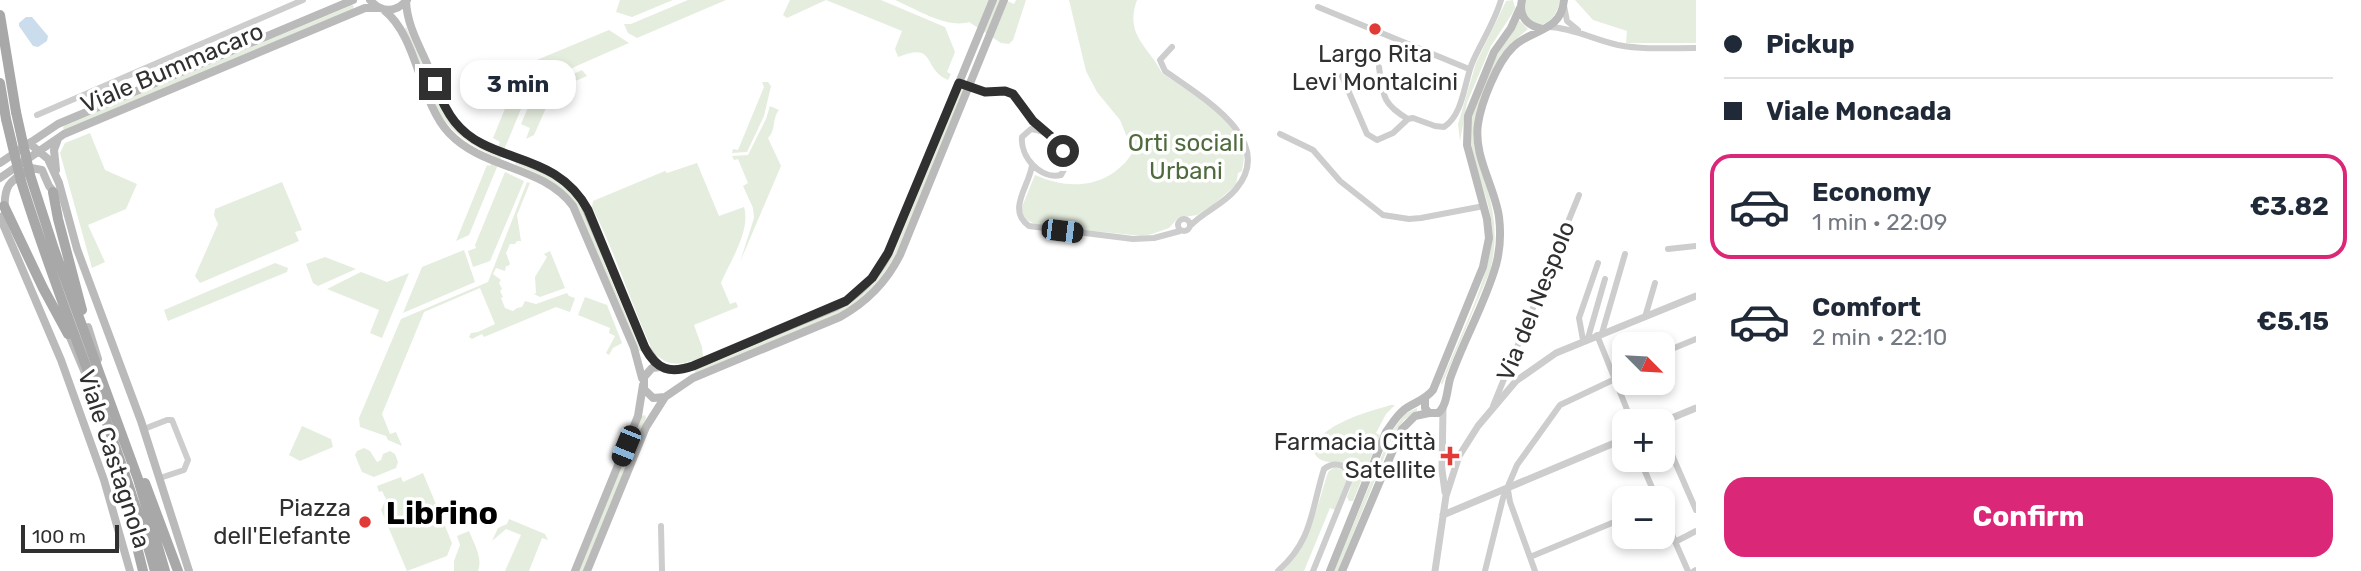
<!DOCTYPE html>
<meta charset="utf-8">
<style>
body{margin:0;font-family:Rubik,sans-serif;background:#f6f6f7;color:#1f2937;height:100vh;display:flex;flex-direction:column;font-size:26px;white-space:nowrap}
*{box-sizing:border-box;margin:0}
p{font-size:23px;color:#747a83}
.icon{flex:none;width:38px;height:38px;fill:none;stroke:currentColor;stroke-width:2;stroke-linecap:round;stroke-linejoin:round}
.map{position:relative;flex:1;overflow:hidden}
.side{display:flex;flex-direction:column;background:#fff;width:665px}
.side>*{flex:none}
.top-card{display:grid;align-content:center;height:154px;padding:0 28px;background:#fff}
.needle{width:46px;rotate:114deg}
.controls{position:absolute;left:1612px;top:332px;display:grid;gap:14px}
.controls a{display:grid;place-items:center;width:63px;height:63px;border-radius:14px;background:#fff;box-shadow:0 4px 10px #0003;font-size:35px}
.scale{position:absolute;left:21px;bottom:18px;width:98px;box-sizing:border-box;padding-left:7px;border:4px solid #303030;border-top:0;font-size:19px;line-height:24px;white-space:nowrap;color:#303030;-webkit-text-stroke:5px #fff;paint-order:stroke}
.end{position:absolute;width:32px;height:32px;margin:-16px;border:9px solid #303030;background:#fff;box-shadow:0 0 0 4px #fff}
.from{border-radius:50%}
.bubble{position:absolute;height:49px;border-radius:21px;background:#fff;box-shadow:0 4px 10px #0003;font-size:23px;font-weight:700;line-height:49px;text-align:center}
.car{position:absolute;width:21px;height:42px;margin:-21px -10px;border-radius:9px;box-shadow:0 0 5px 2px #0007;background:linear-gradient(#222 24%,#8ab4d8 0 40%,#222 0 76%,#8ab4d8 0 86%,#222 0)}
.top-card b{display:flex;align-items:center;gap:24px;height:66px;font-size:26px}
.top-card b+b{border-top:2px solid #e0e1e3}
.top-card i{width:18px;height:18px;background:#1f2937}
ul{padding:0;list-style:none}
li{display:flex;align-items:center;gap:21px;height:105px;margin:0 14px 10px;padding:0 14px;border:4px solid transparent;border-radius:21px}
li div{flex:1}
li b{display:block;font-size:26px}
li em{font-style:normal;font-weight:700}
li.active{border-color:#db2777}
li>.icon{width:63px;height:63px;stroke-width:1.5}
.cta{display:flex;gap:14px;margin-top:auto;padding:14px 28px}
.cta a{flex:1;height:80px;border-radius:21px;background:#db2777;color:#fff;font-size:28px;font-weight:700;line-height:80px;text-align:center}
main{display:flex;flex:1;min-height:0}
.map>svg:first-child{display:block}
.green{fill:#e5eddf}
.water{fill:#cbdcec}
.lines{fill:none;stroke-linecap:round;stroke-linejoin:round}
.minor{stroke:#cdcdcd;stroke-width:6}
.tertiary{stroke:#cdcdcd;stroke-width:7}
.secondary{stroke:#bababa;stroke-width:8}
.primary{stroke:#a8a8a8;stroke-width:10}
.primary-bridge{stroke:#a8a8a8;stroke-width:10}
.route{stroke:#303030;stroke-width:9}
.poi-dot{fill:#e13b38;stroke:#fff;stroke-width:2.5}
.labels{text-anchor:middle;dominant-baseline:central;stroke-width:7;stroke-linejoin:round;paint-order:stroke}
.poi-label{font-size:24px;fill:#303030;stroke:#fff;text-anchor:end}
.street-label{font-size:24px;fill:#303030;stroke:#fff}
.park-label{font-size:24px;fill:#4f6b3e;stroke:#fff}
.district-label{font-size:32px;font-weight:bold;fill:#000;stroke:#fff}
</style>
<main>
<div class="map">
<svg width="1696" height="571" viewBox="0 0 1696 571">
<rect width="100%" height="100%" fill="#fff"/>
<path class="green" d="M620,0H673L632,17L616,12Z
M688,0H726L637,38L628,33L624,24H631Z
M790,0H881L945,27L955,52L947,72L951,74L948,80C922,69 937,41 898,57L895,49L902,31L826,0L787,18L783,15Z
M895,0H1005L1014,4L1016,0H1026L1013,40L1009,44L1001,43L969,22C947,29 916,9 895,0Z
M1069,0H1137C1124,35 1149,47 1162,73C1187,91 1236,117 1243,149C1245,156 1243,164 1242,171L1238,173L1236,185L1213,205L1197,215L1178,218L1169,228L1152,234L1142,236L1054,227L1035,224L1025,219L1021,209L1035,175C1071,191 1110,188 1133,152L1120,120L1097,92L1086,71Z
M1513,0L1515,8L1512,14L1491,46L1477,79L1467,103L1460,141L1458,124L1476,63L1506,1Z
M1525,0H1560C1553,37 1519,28 1525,0Z
M1575,0H1696V43H1626L1627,31L1593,20Z
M352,5L354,6L353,9L64,130L63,128L64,126Z
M1519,20L1528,29C1519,37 1509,44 1501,55C1490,72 1471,121 1474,141C1475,153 1480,165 1484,177C1494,210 1499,237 1490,271L1442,385L1441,383C1457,342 1496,267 1492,226C1489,191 1466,157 1471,121C1473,105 1490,66 1499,52C1506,41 1514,32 1519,20Z
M406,27L445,115L496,151L500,142L493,138L520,72L530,69L551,77L530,87L469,235L456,241L487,165L490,166L494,156C470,145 453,134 438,111L404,30Z
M609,30L629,43L556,75L527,64Z
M582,70L587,76L554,90L534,135L526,139L530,128L521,124L535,91Z
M762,82H768L771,86L764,116L747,152L732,153L733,149L738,150L764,87Z
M960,88L964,90L896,254C881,281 864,299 836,315L695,373V370L840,309L873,284L894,253Z
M770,106L779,110C772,118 776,131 768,138L781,166L740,262L754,218L753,208L743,186L748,183L738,159L734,160L732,156L748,155L766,119Z
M90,133L105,170L137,184L126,209L88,225L105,262L92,268L60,153L65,143Z
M517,160L556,179L578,200L641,351H639L575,203C559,182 539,174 515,164Z
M697,163L719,216L744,207C751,231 730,261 721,283L730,304L736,302L738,307L694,325L702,347L703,357C683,365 667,369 652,350C631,303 615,252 592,207L593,201L665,171L667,173Z
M505,172L524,181L490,261L473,267L468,251L476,248L475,245Z
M282,182L302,230L295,232L299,241L200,283L195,276L218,224L214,215L215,209Z
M527,182L530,183L517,215L521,241H517L515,244H510L506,253L510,264L508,266H506L505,271L496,268L493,274L501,280L499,283L502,289L500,291L503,297L501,298L505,308L513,311L517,308L522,307L525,301L536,304L567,293L569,296L575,298L570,312L556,307L484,337L482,334L472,339L469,337L471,333L478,332L495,324L480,288L424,312L382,414L390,434L396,432L402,446L388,440L386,436L360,427L359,418L401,319L488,282Z
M464,250L475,282L403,313L422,267Z
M550,251L565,288L540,297L534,294L536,293L535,277L547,257L544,254Z
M325,257L356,269L318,286L313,283L306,264Z
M275,263L288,268L287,272L168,321L164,310Z
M361,272L387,282L409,273L382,338L370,333L379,310L327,289Z
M585,297L607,305L622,343L613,348L609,355L606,353L615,336L609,333L610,328L578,315Z
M1391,405H1395L1386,414L1376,433L1380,435L1353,501H1349L1347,497C1354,480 1354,475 1341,463C1330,462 1320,463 1314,453C1313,426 1370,411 1391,405Z
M1417,408V411L1404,420L1394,433L1338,571H1334L1392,431L1405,414Z
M645,415L646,418L583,571H579L642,416Z
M302,426L331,439L333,447L300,461L289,455Z
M364,448L370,451L377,462L381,460L383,454L390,451L395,454L398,462L396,468L374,477L362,472L355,455L357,451Z
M1335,467L1343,470L1347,479L1335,510L1330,508L1304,571H1283C1309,544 1316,511 1327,475L1329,471Z
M423,473L452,543L447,556L407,571L381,510L386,499L382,491L379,492L377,486L401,477L403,482Z
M509,519L545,534L548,540L542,538L529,571H505L521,535L506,529L492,541L498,528L507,524Z
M469,531C474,544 483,557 478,571H454V561L460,545L457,536Z"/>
<path class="water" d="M26,17H32L48,36L47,41L38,47L33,46L19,26V23Z"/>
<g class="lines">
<path class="minor" d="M1564,6L1567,21L1578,30
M1318,7L1469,69
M1549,27C1573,28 1595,40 1618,45C1644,50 1670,48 1696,48
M1172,47L1160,60L1165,71C1198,95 1278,139 1236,189C1223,205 1204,211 1190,226
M1379,67C1383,95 1382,104 1408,119
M1342,76L1367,134L1377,140L1393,133L1408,119L1413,118L1435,126L1444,127C1464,114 1464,81 1473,61C1482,41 1495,21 1501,0
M969,86L984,92L1005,91L1013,94L1041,130
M37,115L303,0
M1031,129C1051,131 1063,146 1067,164L1061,175C1041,180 1020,157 1022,137Z
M1280,134L1313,150L1340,181L1383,215L1409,219L1421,218L1484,206
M1032,165C1030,185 1006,210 1029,226L1133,239L1154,238L1180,231
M1178 225a6 6 0 1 1 12 0a6 6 0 1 1-12 0Z
M1668,249L1696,246
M1645,317L1655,283
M1602,333L1625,254
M1597,335L1632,422
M1588,338L1605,279
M1583,340L1579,318L1598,263
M1662,353L1696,339
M1613,373L1624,368
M1493,406L1579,195
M144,429L167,420H172L188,460L184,470L160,478
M1662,432L1696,510
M1640,460L1657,499
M1508,490L1510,502L1535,571
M1662,512L1688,571
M661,526L662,571
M1675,542L1696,531
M1530,557L1624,518
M1278,571C1313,540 1311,510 1324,469C1332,463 1339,463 1347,469L1350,477L1349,482L1313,571
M1485,571L1503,498L1517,465L1560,405L1615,379
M1694,571L1696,570"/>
<path class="tertiary" d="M1443,409L1442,470L1445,492
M1662,422L1696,408
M1443,515L1624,439
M1435,571L1446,496L1459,456L1478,426L1516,381L1556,353L1696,296"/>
<path class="secondary" d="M370,0C381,13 396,13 407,0
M993,0L889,253C877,276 859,295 836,307L693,366L675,370L660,367L652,368L644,377V389L653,398L665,397L693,378L840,317C867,302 886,283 900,255L1004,0
M1522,0C1518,16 1527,26 1543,29
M406,1C407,25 419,45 428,66C436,86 442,108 456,124C489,162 548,154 582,200L645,347L660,367
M384,10C418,37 419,101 449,133C484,170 542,165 573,206L634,348L642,378
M29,143L48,159L59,183L77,249L141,421L189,571
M0,163L58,124L353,0
M56,170L54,150L58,139
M0,178L64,134L353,13L365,8H378
M5,212C3,186 9,181 31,168L42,170L49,186L57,196
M0,217L61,360L104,480L130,571
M88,327L98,359
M69,335L88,380
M1425,398V408L1429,413H1438C1447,406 1447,390 1450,379C1463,341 1485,304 1496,265C1500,250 1501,233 1499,217C1495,187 1473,156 1478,124C1481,103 1497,62 1513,47C1532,28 1561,33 1564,0
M575,571L638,416L643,385
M587,571L646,427L665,397
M1330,571L1386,432C1392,424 1396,416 1405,409C1415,402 1425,400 1433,390L1483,267L1489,238L1487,219L1467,145L1468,116L1494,52L1511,28L1520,8
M1342,571L1402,429L1415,416L1429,413"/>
<path class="primary" d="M0,15L16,112
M0,83L6,119
M30,175L54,249L138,479L165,571
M21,181C62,313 118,438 155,571
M53,192L58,219L82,310
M4,206L43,288L68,334
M118,470L143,571
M145,483L178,571"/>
<path class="primary-bridge" d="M16,112L30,175
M6,119L21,181"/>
</g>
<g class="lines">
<path class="route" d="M435,84C440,97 446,111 455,122C490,166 555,149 588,210L645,348C657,370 670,374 693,366L846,301L872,278L888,253L959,83L985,92L1005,91L1013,94L1033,121L1054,139L1063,151"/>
</g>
<g class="poi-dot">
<circle cx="1375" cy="29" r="7"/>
<path d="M1446.5 445.5h7v7h7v7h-7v7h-7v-7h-7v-7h7z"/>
<circle cx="365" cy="522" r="7"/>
</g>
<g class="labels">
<g class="poi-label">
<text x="1375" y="54" text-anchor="middle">Largo Rita<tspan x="1375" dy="28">Levi Montalcini</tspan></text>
<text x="1436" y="442">Farmacia Città<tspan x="1436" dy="28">Satellite</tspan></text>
<text x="351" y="508">Piazza<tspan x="351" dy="28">dell'Elefante</tspan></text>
</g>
<g class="street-label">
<text transform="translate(172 68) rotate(-23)">Viale Bummacaro</text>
<text transform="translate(1536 301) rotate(-68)">Via del Nespolo</text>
<text transform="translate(114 459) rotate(72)">Viale Castagnola</text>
</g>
<g class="park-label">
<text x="1186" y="143">Orti sociali<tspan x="1186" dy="28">Urbani</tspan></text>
</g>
<g class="district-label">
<text x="442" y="513">Librino</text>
</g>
</g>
</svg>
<div class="controls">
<a><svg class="needle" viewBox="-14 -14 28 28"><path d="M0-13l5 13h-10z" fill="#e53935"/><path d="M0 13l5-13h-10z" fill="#747a83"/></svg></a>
<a>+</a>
<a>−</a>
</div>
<div class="scale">100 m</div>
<i class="end from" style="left:1063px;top:151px"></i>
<i class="end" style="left:435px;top:84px"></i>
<div class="bubble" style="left:460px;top:60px;width:116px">3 min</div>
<i class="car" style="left:1062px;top:231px;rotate:97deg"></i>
<i class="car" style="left:626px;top:446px;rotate:202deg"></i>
</div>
<section class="side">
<div class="top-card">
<b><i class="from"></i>Pickup</b>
<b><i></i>Viale Moncada</b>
</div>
<ul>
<li class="active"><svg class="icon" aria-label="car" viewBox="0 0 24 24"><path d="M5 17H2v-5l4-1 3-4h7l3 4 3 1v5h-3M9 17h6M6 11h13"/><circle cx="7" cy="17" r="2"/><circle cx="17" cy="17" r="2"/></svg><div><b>Economy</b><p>1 min · 22:09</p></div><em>€3.82</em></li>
<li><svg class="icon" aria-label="car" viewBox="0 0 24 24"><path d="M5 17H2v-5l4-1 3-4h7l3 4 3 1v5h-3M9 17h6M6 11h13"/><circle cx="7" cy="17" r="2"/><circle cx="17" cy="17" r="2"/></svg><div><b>Comfort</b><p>2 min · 22:10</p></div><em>€5.15</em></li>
</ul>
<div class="cta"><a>Confirm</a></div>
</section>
</main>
